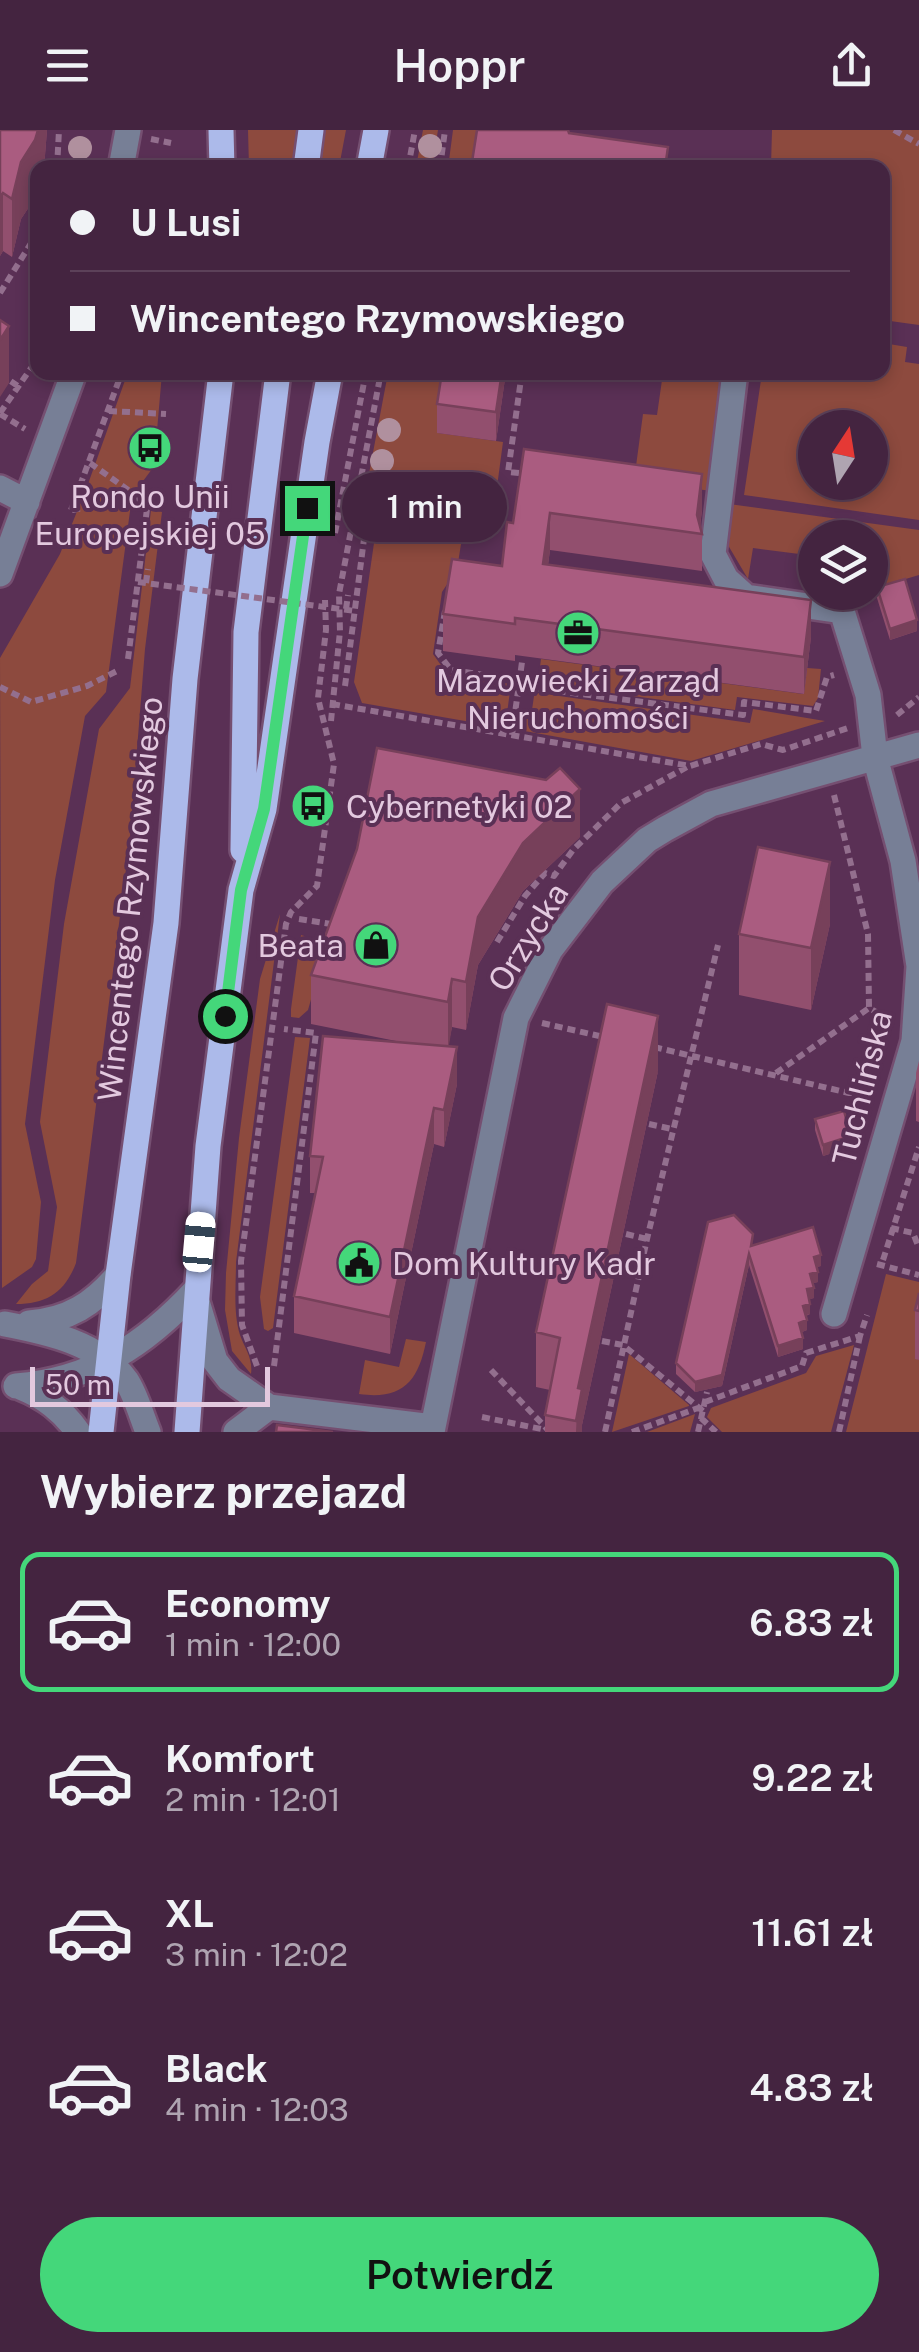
<!DOCTYPE html>
<html lang="pl">
<meta charset="utf-8">
<style>
body{margin:0;font-family:"Public Sans",sans-serif;background:#4e304b;color:#f1f3f6;height:100vh;display:flex;flex-direction:column;font-size:38px;white-space:nowrap}
*{box-sizing:border-box;margin:0}
p{font-size:32px;color:#afa4b1}
.icon{flex:none;width:55px;height:55px;fill:none;stroke:currentColor;stroke-width:2;stroke-linecap:round;stroke-linejoin:round}
.map{position:relative;height:1302px;overflow:hidden}
.details{display:flex;flex-direction:column;background:#442440;flex:1}
.details>*{flex:none}
.banner{position:absolute;left:30px;top:30px;width:860px;height:220px;border-radius:20px;box-shadow:0 5px 15px #0003,0 0 0 2px #5c4159;display:grid;align-content:center;height:220px;padding:0 40px;background:#442440}
.needle{width:65px;rotate:12deg}
.controls{position:absolute;left:798px;top:280px;display:grid;gap:20px}
.controls a{display:grid;place-items:center;width:90px;height:90px;border-radius:50%;background:#442440;box-shadow:0 5px 15px #0003,0 0 0 2px #5c4159;font-size:50px}
.scale{position:absolute;left:30px;bottom:25px;width:240px;box-sizing:border-box;padding-left:10px;border:5px solid #e3c9df;border-top:0;font-size:28px;line-height:35px;white-space:nowrap;color:#e3c9df;-webkit-text-stroke:8px #5a3055;paint-order:stroke}
.end{position:absolute;width:45px;height:45px;margin:-22px;border:12px solid #44d77a;background:#111;box-shadow:0 0 0 5px #111}
.from{border-radius:50%}
.bubble{position:absolute;height:70px;border-radius:35px;background:#442440;box-shadow:0 5px 15px #0003,0 0 0 2px #5c4159;font-size:32px;font-weight:600;line-height:70px;text-align:center}
.car{position:absolute;width:30px;height:60px;margin:-30px -15px;border-radius:12px;box-shadow:0 0 8px 2px #0007;background:linear-gradient(#fff 24%,#345 0 40%,#fff 0 76%,#345 0 86%,#fff 0)}
.banner b{display:flex;align-items:center;gap:35px;height:95px;font-size:38px}
.banner b+b{border-top:2px solid #5c4159}
.banner i{width:25px;height:25px;background:#f1f3f6}
ul{padding:0;list-style:none}
li{display:flex;align-items:center;gap:30px;height:140px;margin:0 20px 15px;padding:0 20px;border:5px solid transparent;border-radius:20px}
li div{flex:1}
li b{display:block;font-size:38px}
li em{font-style:normal;font-weight:600}
li.on{border-color:#44d77a}
li>.icon{width:90px;height:90px;stroke-width:1.5}
h2{padding:0 40px;font-size:45px;line-height:120px}
.cta{display:flex;gap:20px;margin-top:auto;padding:20px 40px}
.cta a{flex:1;height:115px;border-radius:60px;background:#44d77a;color:#111;font-size:40px;font-weight:600;line-height:115px;text-align:center}
header{display:flex;justify-content:space-between;align-items:center;height:130px;padding:0 40px;background:#442440;font-size:45px;font-weight:600}
.map>svg:first-child{display:block}
.green{fill:#8d4a3e;fill-rule:evenodd}
.lines{fill:none;stroke-linecap:round;stroke-linejoin:round}
.minor-casing{stroke:#754f71;stroke-width:30}
.major-casing{stroke:#754f71;stroke-width:30}
.path{stroke:#936f8e;stroke-width:6;stroke-dasharray:8 5;stroke-linecap:butt}
.minor{stroke:#777f96;stroke-width:25}
.major{stroke:#acbaea;stroke-width:25}
.path-bridge{stroke:#936f8e;stroke-width:6;stroke-dasharray:8 5;stroke-linecap:butt}
.tree{fill:#b0909e}
.wall{fill:#924f6e}
.shaded-wall{fill:#77405a}
.building{fill:#aa5c80;stroke:#77405a;stroke-width:2.5}
.route{stroke:#44d77a;stroke-width:12}
.labels{text-anchor:middle;dominant-baseline:central;stroke-width:8;stroke-linejoin:round;paint-order:stroke}
.poi-label{font-size:32px;fill:#e3c9df;stroke:#5a3055}
.street-label{font-size:32px;fill:#e3c9df;stroke:#5a3055}
</style>
<header><svg class="icon" aria-label="menu" viewBox="0 0 24 24"><path d="M4 6h16M4 12h16M4 18h16"/></svg>Hoppr<svg class="icon" aria-label="share" viewBox="0 0 24 24"><path d="M12 15V3M7 8l5-5 5 5M5 13v7h14v-7"/></svg></header>
<div class="map">
<svg width="919" height="1302" viewBox="0 0 919 1302">
<rect width="100%" height="100%" fill="#5a3055"/>
<path class="green" d="M248,0H346L339,37H249Z
M423,0H438L432,37H416Z
M453,0H480L475,37L448,38Z
M772,0H919V195L883,190L882,38L771,37Z
M883,213L907,217L905,232L919,234V390L744,365L762,243L882,242ZM815,298H870V352H815Z
M128,242L162,243L157,301H144L138,335L152,339L132,366L106,562L85,586L55,750L25,994L41,1072L36,1129L32,1137L2,1158L0,528L60,424L88,354Z
M388,243H447L438,303L503,312L493,387L466,383L457,439L442,462L433,524L448,545L511,554L505,598L362,573L354,552L374,413L368,349Z
M663,243H727L712,361L648,353L636,336L643,284L657,285Z
M729,374L919,400V445L872,459L870,408H815V426L753,418L748,449L725,410Z
M151,380L162,382L145,519L130,707L76,1133C65,1162 47,1174 16,1174L32,1154L48,1141L57,1077L40,992L64,794L99,599L130,558Z
M541,529L803,564L807,538L821,539L818,568L813,576L737,567L735,580L538,553Z
M538,563L750,593L753,579L825,591L691,631L519,600L522,580H532L534,566Z
M280,784L236,1132C236,1156 233,1182 240,1205C245,1219 253,1228 251,1244L232,1221L225,1180L226,1143L239,1008L260,849Z
M301,805L327,813L308,880L299,888L291,887V879Z
M295,907L310,908L273,1198L268,1201L264,1199L260,1167Z
M886,1144L919,1152V1211L915,1228L919,1230V1302H846Z
M406,1209L426,1212C418,1252 402,1270 359,1264L365,1230L399,1237Z
M854,1215L831,1302H722L707,1287L711,1278L806,1243L816,1226Z
M629,1224L689,1275V1276L612,1302Z
M695,1284L690,1302H647Z"/>
<g class="lines">
<defs>
<path id="minor" d="M121,38L128,0
M735,242L713,424L726,449L746,467L842,481L868,565L875,627L903,731L919,836L914,911L834,1184
M0,358L27,372
M0,444L74,242
M198,1175L215,1231L229,1249L269,1277L433,1297
M29,1193C69,1190 93,1174 118,1145
M5,1194C47,1202 99,1213 126,1250C136,1265 141,1285 148,1302
M16,1256C92,1250 145,1215 196,1160
M20,1257C45,1267 62,1280 78,1302
M236,1302L269,1277
M432,1302L516,888L550,820L602,752L647,710L665,699L711,674L919,615"/>
<path id="major" d="M221,0L222,38
M306,38L311,0
M369,38L376,0
M243,720L246,502L278,242
M101,1302L118,1145L166,793L185,549L221,242
M187,1302L208,1016L241,760L264,679L317,312L330,242"/>
</defs>
<use href="#minor" class="minor-casing"/>
<use href="#major" class="major-casing"/>
<path class="path" d="M894,0L919,14
M151,9L171,13
M57,38L59,0
M408,38L415,0
M440,38L445,0
M0,163L38,102
M522,242L508,342L528,344
M0,244L18,256
M109,281L166,284
M0,283L38,228
M0,284L25,299
M90,333L138,367
M71,380L122,242
M72,380L140,368
M335,403L366,242
M146,453L148,439
M346,479L348,465
M445,481L438,523L451,540L520,550
M128,529L147,379
M345,556L364,409
M519,556L743,585L744,572L816,581L827,547L834,545
M0,557L31,572L87,556L117,541
M332,574L690,636L761,614L783,620L848,598
M897,585L919,567
M331,591L340,501L339,464L381,242
M512,605L522,532
M834,665L868,804L869,878L887,888
M299,789L337,795
M497,812L525,766L545,743L554,746L573,720L621,673L687,637
M542,893L608,908
M654,917L849,963L871,961
M776,943L869,878
M649,994L672,999
M891,1098L913,1103L919,1118
M626,1104L647,1109
M883,1130L919,1017
M877,1134L919,1145
M602,1211L623,1215L703,1281
M257,1236L242,1195L241,1131L286,794L291,782L317,756L334,634L318,568L326,500L325,470
M274,1236L316,903L284,899
M491,1240L548,1300
M705,1272L802,1236L806,1223L860,1206L867,1185
M482,1287L556,1302
M701,1288L716,1302
M605,1302L647,1109L718,815
M632,1302L698,1278
M698,1302L707,1262
M839,1302L860,1206"/>
<use href="#minor" class="minor"/>
<use href="#major" class="major"/>
<path class="path-bridge" d="M138,452L355,481"/>
</g>
<g class="tree">
<circle cx="430" cy="16" r="12"/>
<circle cx="80" cy="18" r="12"/>
<circle cx="389" cy="300" r="12"/>
<circle cx="382" cy="331" r="12"/>
</g>
<path class="wall" d="M0,0H47L44,38L35,68L21,89L12,127L3,121L0,126Z
M442,242H506L496,311L437,303V274Z
M524,319L702,380L700,397L702,404V441L550,420L548,435L811,507L804,564L515,525V531L443,521V484L502,436L513,393Z
M877,457L917,501L890,510L877,468Z
M580,707L523,761L478,835L466,900L452,897L448,916L457,954L444,1017L434,1014L390,1224L294,1203V1166L315,1063H310V1026L406,913L311,894V845Z
M830,794L811,880L739,865V804Z
M919,931V992L916,991V943Z
M658,941L582,1295V1302H545V1285L550,1260L536,1257V1202Z
M815,989L851,1017L823,1026L815,1000Z
M753,1115L821,1136L816,1137L818,1152L813,1153L814,1168L809,1169L810,1184L806,1186L807,1200L802,1202L803,1219L778,1227L749,1135L722,1256L695,1262L676,1244V1233Z
M919,1163V1230L915,1229V1180Z"/>
<path class="shaded-wall" d="M38,0H47L44,38H38V59L35,68L21,89L12,127V69L21,32Z
M3,63V121L0,126V68Z
M9,196V253L0,267V210Z
M502,242H506L496,311V282Z
M702,344V380L699,404L697,385Z
M550,383V420L543,471V434Z
M811,470V507L804,564V527Z
M917,490V501L890,510V499Z
M580,659V707L523,761L478,835L466,900V852L478,787L523,713Z
M830,732V794L811,880V818Z
M452,849V897L448,921V872Z
M658,886V941L582,1295V1302H576L578,1258Z
M457,917V954L444,1017V980Z
M434,978V1014L390,1224V1187Z
M851,1006V1017L823,1026V1015Z
M749,1124V1135L722,1256L695,1262V1252Z
M821,1125V1136L814,1138V1127Z
M818,1142V1152L810,1154V1144Z
M814,1158V1168L807,1170V1159Z
M810,1174V1184L803,1186V1176Z
M807,1190V1200L799,1203V1193Z
M803,1208V1219L778,1227V1216Z"/>
<path class="building" d="M0,0H38L35,10L21,32L12,69L3,63L0,68Z
M477,0H568L569,3L668,17L665,38H471Z
M0,190L9,196L0,210Z
M442,242H502L496,282L437,274Z
M524,319L702,344L697,385L702,404L550,383L543,434L811,470L804,527L515,488V494L443,484L452,429L502,436L507,392L513,393Z
M905,449L917,490L890,499L877,457Z
M377,618L546,650L560,638L580,659L523,713L478,787L466,852L452,849L448,872L311,845L357,719Z
M758,717L830,732L811,818L739,804Z
M607,874L658,886L578,1258L582,1259L576,1291L545,1285L560,1208L536,1202Z
M323,906L457,917L444,980L434,978L390,1187L294,1166L323,1027L310,1026Z
M844,981L851,1006L823,1015L815,989Z
M734,1085L753,1104L751,1116L813,1097L821,1125L814,1127L818,1142L810,1144L814,1158L807,1159L810,1174L803,1176L807,1190L799,1193L803,1208L778,1216L749,1124L722,1245L695,1252L676,1233L708,1092Z
M919,1163V1181L915,1180Z
M277,1295L333,1302H276Z"/>
<g class="lines">
<path class="route" d="M225,886L241,760L264,679L307,378"/>
</g>
<defs>
<symbol id="bus-disc" viewBox="-11 -11 22 22"><circle r="9.5" fill="#44d77a" stroke="#5a3055"/><path d="M-5-6H5V4H4V6H2V4H-2V6H-4V4H-5ZM-3.5-4V0h7V-4ZM-3.5 1.2v1.5H-2V1.2ZM2 1.2v1.5H3.5V1.2Z" fill="#111"/></symbol>
<symbol id="office-disc" viewBox="-11 -11 22 22"><circle r="9.5" fill="#44d77a" stroke="#5a3055"/><path d="M-6-3h4V-5.5h4V-3h4V5H-6ZM-1-4.5V-3h2v-1.5ZM-6 0V1H6V0Z" fill="#111"/></symbol>
<symbol id="shop-disc" viewBox="-11 -11 22 22"><circle r="9.5" fill="#44d77a" stroke="#5a3055"/><path d="M-5-2.5h2.3a2.7 3.5 0 0 1 5.4 0H5L5.5 6h-11ZM-1.5-2.5h3a1.5 2.3 0 0 0-3 0Z" fill="#111"/></symbol>
<symbol id="civic-disc" viewBox="-11 -11 22 22"><circle r="9.5" fill="#44d77a" stroke="#5a3055"/><path d="M-.6-6.5H3V-4.5H.6V-3L4-1V1h2V6H-6V1h2V-1L-.6-3ZM-1.2 2.5V6h2.4V2.5Z" fill="#111"/></symbol>
</defs>
<g fill-rule="evenodd">
<use href="#bus-disc" x="125" y="293" width="50" height="50"/>
<use href="#office-disc" x="553" y="478" width="50" height="50"/>
<use href="#bus-disc" x="288" y="651" width="50" height="50"/>
<use href="#shop-disc" x="351" y="790" width="50" height="50"/>
<use href="#civic-disc" x="334" y="1108" width="50" height="50"/>
</g>
<g class="labels">
<g class="poi-label">
<text x="150" y="366">Rondo Unii<tspan x="150" dy="37">Europejskiej 05</tspan></text>
<text x="578" y="550">Mazowiecki Zarząd<tspan x="578" dy="37">Nieruchomości</tspan></text>
<text x="346" y="676" text-anchor="start">Cybernetyki 02</text>
<text x="344" y="815" text-anchor="end">Beata</text>
<text x="392" y="1133" text-anchor="start">Dom Kultury Kadr</text>
</g>
<g class="street-label">
<text transform="translate(130 769) rotate(-84)">Wincentego Rzymowskiego</text>
<text transform="translate(528 807) rotate(-58)">Orzycka</text>
<text transform="translate(862 958) rotate(-76)">Tuchlińska</text>
</g>
</g>
</svg>
<div class="controls">
<a><svg class="needle" viewBox="-14 -14 28 28"><path d="M0-13l5 13h-10z" fill="#e53935"/><path d="M0 13l5-13h-10z" fill="#afa4b1"/></svg></a>
<a><svg class="icon" aria-label="layers" viewBox="0 0 24 24"><path d="M12 4l9 5-9 5-9-5zM3 14l9 5 9-5"/></svg></a>
</div>
<div class="scale">50 m</div>
<i class="end from" style="left:225px;top:886px"></i>
<i class="end" style="left:307px;top:378px"></i>
<div class="bubble" style="left:342px;top:342px;width:165px">1 min</div>
<i class="car" style="left:199px;top:1112px;rotate:5deg"></i>
<div class="banner">
<b><i class="from"></i>U Lusi</b>
<b><i></i>Wincentego Rzymowskiego</b>
</div>
</div>
<section class="details">
<h2>Wybierz przejazd</h2>
<ul>
<li class="on"><svg class="icon" aria-label="car" viewBox="0 0 24 24"><path d="M5 17H2v-5l4-1 3-4h7l3 4 3 1v5h-3M9 17h6M6 11h13"/><circle cx="7" cy="17" r="2"/><circle cx="17" cy="17" r="2"/></svg><div><b>Economy</b><p>1 min · 12:00</p></div><em>6.83 zł</em></li>
<li><svg class="icon" aria-label="car" viewBox="0 0 24 24"><path d="M5 17H2v-5l4-1 3-4h7l3 4 3 1v5h-3M9 17h6M6 11h13"/><circle cx="7" cy="17" r="2"/><circle cx="17" cy="17" r="2"/></svg><div><b>Komfort</b><p>2 min · 12:01</p></div><em>9.22 zł</em></li>
<li><svg class="icon" aria-label="car" viewBox="0 0 24 24"><path d="M5 17H2v-5l4-1 3-4h7l3 4 3 1v5h-3M9 17h6M6 11h13"/><circle cx="7" cy="17" r="2"/><circle cx="17" cy="17" r="2"/></svg><div><b>XL</b><p>3 min · 12:02</p></div><em>11.61 zł</em></li>
<li><svg class="icon" aria-label="car" viewBox="0 0 24 24"><path d="M5 17H2v-5l4-1 3-4h7l3 4 3 1v5h-3M9 17h6M6 11h13"/><circle cx="7" cy="17" r="2"/><circle cx="17" cy="17" r="2"/></svg><div><b>Black</b><p>4 min · 12:03</p></div><em>4.83 zł</em></li>
</ul>
<div class="cta"><a>Potwierdź</a></div>
</section>
